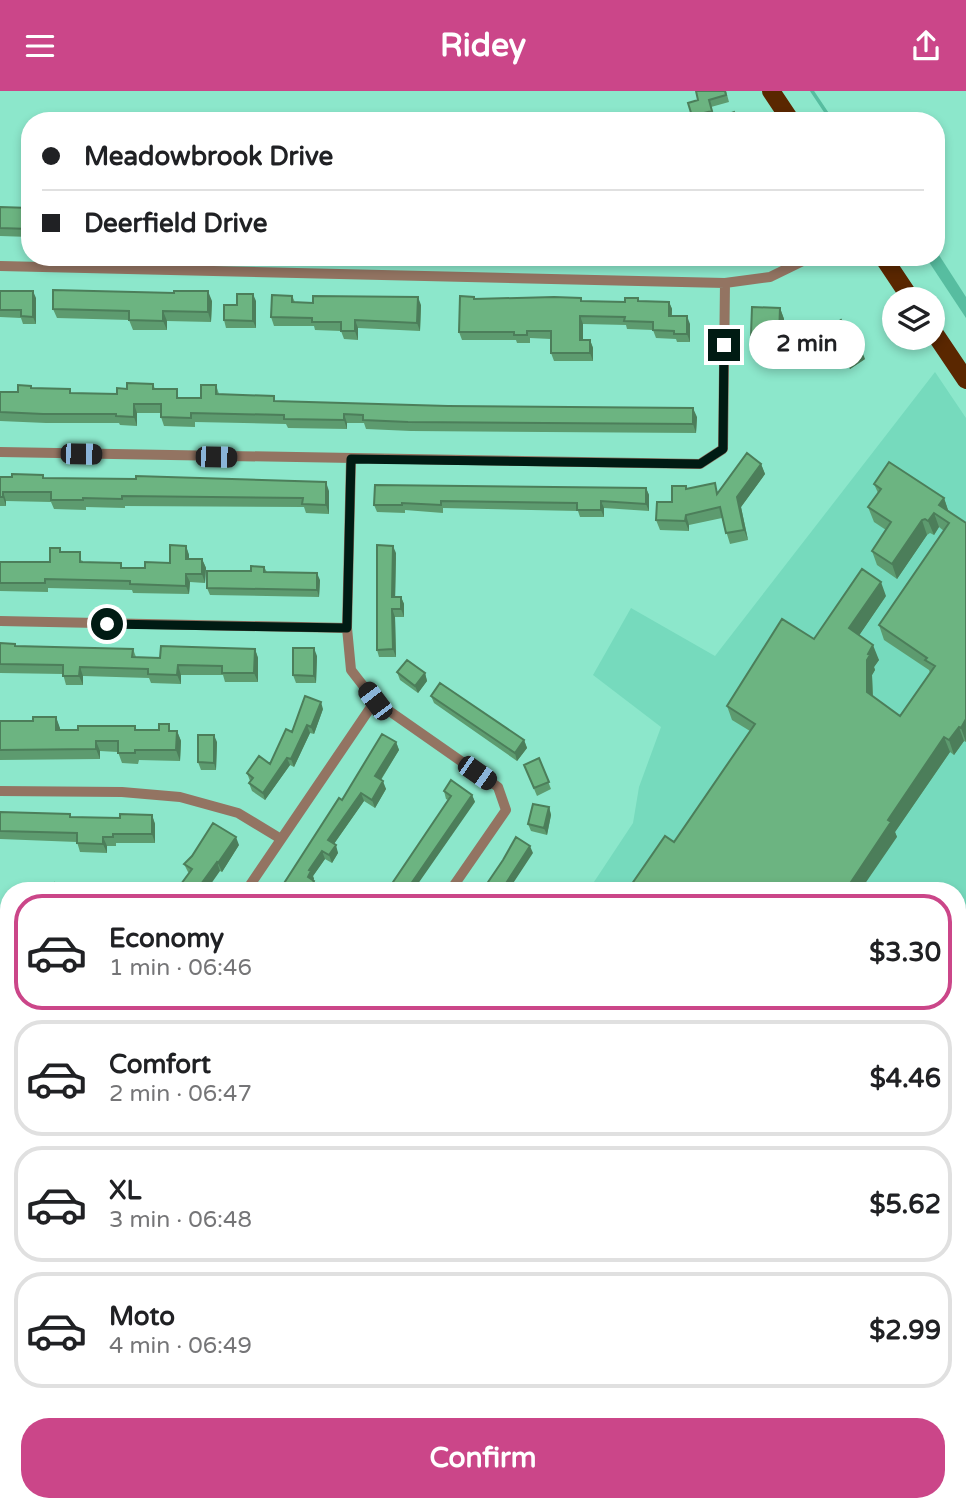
<!DOCTYPE html>
<meta charset="utf-8">
<style>
body{margin:0;font-family:"Varela Round",sans-serif;background:#f2f2f2;color:#202124;height:100vh;display:flex;flex-direction:column;font-size:26px;white-space:nowrap}
*{box-sizing:border-box;margin:0}
p{font-size:23px;color:#757577}
.icon{flex:none;width:38px;height:38px;fill:none;stroke:currentColor;stroke-width:2;stroke-linecap:round;stroke-linejoin:round}
.map{position:relative;flex:1;overflow:hidden}
.drawer{position:absolute;left:0px;top:791px;width:966px;height:630px;display:flex;flex-direction:column;background:#fff;border-radius:28px 28px 0 0;box-shadow:0 4px 10px #0003}
.drawer>*{flex:none}
.hud{position:absolute;left:21px;top:21px;width:924px;height:154px;border-radius:28px;box-shadow:0 4px 10px #0003;display:grid;align-content:center;height:154px;padding:0 21px;background:#fff}
.fabs{position:absolute;left:882px;top:196px;display:grid;gap:14px}
.fabs a{display:grid;place-items:center;width:63px;height:63px;border-radius:50%;background:#fff;box-shadow:0 4px 10px #0003;font-size:35px}
.end{position:absolute;width:32px;height:32px;margin:-16px;border:9px solid #001b13;background:#fff;box-shadow:0 0 0 4px #fff}
.from{border-radius:50%}
.bubble{position:absolute;height:49px;border-radius:24px;background:#fff;box-shadow:0 4px 10px #0003;font-size:23px;font-weight:700;line-height:49px;text-align:center}
.car{position:absolute;width:21px;height:42px;margin:-21px -10px;border-radius:9px;box-shadow:0 0 5px 2px #0007;background:linear-gradient(#222 24%,#8ab4d8 0 40%,#222 0 76%,#8ab4d8 0 86%,#222 0)}
.hud b{display:flex;align-items:center;gap:24px;height:66px;font-size:26px}
.hud b+b{border-top:2px solid #e0e0e0}
.hud i{width:18px;height:18px;background:#202124}
ul{padding:12px 0 0;list-style:none}
li{display:flex;align-items:center;gap:21px;height:116px;margin:0 14px 10px;padding:0 7px;border:4px solid #e0e0e0;border-radius:28px}
li div{flex:1}
li b{display:block;font-size:26px}
li em{font-style:normal;font-weight:700}
li.on{border-color:#cb4689}
li>.icon{width:63px;height:63px;stroke-width:1.5}
.cta{display:flex;gap:14px;margin-top:auto;padding:14px 21px}
.cta a{flex:1;height:80px;border-radius:28px;background:#cb4689;color:#fff;font-size:28px;font-weight:700;line-height:80px;text-align:center}
header{display:flex;justify-content:space-between;align-items:center;height:91px;padding:0 21px;background:#cb4689;color:#fff;font-size:32px;font-weight:700}
.map>svg:first-child{display:block}
.built{fill:#76dabd}
.water{fill:#57bda0}
.lines{fill:none;stroke-linecap:round;stroke-linejoin:round}
.stream{stroke:#57bda0;stroke-width:3.5}
.minor{stroke:#937462;stroke-width:10}
.primary{stroke:#5a2700;stroke-width:18}
.wall{fill:#5d9b6f}
.shaded-wall{fill:#4c7e5a}
.building{fill:#6cb481;stroke:#4c7e5a;stroke-width:2}
.route{stroke:#001b13;stroke-width:9}
</style>
<header><svg class="icon" aria-label="menu" viewBox="0 0 24 24"><path d="M4 6h16M4 12h16M4 18h16"/></svg>Ridey<svg class="icon" aria-label="share" viewBox="0 0 24 24"><path d="M12 15V3M7 8l5-5 5 5M5 13v7h14v-7"/></svg></header>
<div class="map">
<svg width="966" height="1421" viewBox="0 0 966 1421">
<rect width="100%" height="100%" fill="#8ce7cb"/>
<path class="built" d="M935,281L966,327V980L957,993V800H588L633,732L639,696L661,636L593,584L631,517L715,565Z
M966,1185V1421H724L733,1412H957V1194Z
M432,1412H677L671,1421H426Z"/>
<path class="water" d="M939,164L966,206V227L929,171Z"/>
<g class="lines">
<path class="stream" d="M812,0L832,30"/>
<path class="minor" d="M0,175L725,192L770,186L811,166
M0,361L700,373L723,358L725,192
M351,368L347,537L351,579L375,610L498,696L506,719L450,800
M0,530L347,537
M0,700L122,701L180,706L238,722L281,748
M246,800L375,610
M957,1073L966,1063
M0,1151L9,1139
M0,1357L9,1363
M23,1421L29,1412"/>
<path class="primary" d="M771,0L791,30
M883,166L911,208
M933,240L966,289"/>
</g>
<path class="wall" d="M696,0H726L729,11L711,16L715,27L706,30H694L688,12L698,9Z
M0,116L30,117V146L0,145Z
M0,200L36,207V233H23L21,227L0,226Z
M292,205L295,211L421,214L420,240L358,237V249L344,248L341,240L315,239L314,235H274L271,226Z
M581,207L582,210L669,211L672,218V225L690,233V251H677L676,248L656,247L653,239L627,238L626,234L583,233V249H590L593,257V270H554L551,262V248L530,247V252H517L516,249H462L459,241L474,208Z
M212,210L211,231L167,230V239H133L129,229L57,227L53,218Z
M256,210V237H226L224,229L237,214Z
M780,217L784,228L783,255H755L751,244Z
M827,239L865,268L850,278L829,247Z
M153,293L155,298L180,307H201L216,294L219,303L276,310L697,326L696,342L411,340L366,338L364,332H347V338L288,337L286,333L195,331V336L164,335L161,326V322H137V335L120,334L119,332H46L0,330V301H18L32,297L72,302L117,303L127,298Z
M761,373L765,383L741,416L748,449L730,453L722,427L689,434V440L660,439L656,429L672,411L687,398L718,402Z
M0,386L44,387L329,400V423L306,422L304,416L125,415V417L86,416V419L54,418L51,411L6,410V415H0Z
M874,393L944,407L948,419L966,651L964,650L954,664L950,661L895,741L897,746L674,751L750,640L732,629L727,615L814,548L886,505L859,544L879,569L874,576L875,579L872,584L873,605L900,625L930,582L929,579L884,549L879,534L944,440L939,436L934,444L930,442L927,444L897,488L877,474L872,460L886,439L874,431L868,416L878,402Z
M646,397L649,404V420L604,417V426H580L578,420L443,417V422L405,419V422L377,421L374,414Z
M186,455L189,464V468H202L206,477L205,492L190,491L189,503L133,502L132,499L48,497V501L0,500V471H50L62,461L83,470V472L122,477H145L170,472Z
M396,462L395,506H401L404,513V526H395L396,566H379L377,559Z
M264,476L267,481L320,489L319,506L210,504L207,497Z
M0,552L15,553L16,555L133,558L136,566L160,567L255,558L258,567V591H225L223,584H181V593L151,592L149,587L83,585V594H66L63,583L0,582Z
M317,565L316,592H296L293,584Z
M397,581L425,582L427,590L418,602L400,589Z
M431,605L524,649L527,657L517,670L434,612Z
M323,618L314,643L310,642L294,676L290,674L265,709L252,700L249,692L250,690L247,682L270,673L292,641Z
M56,626L60,639L177,640L181,650L180,670L139,669L138,673L122,672L118,661L100,660V668L0,669V630H33Z
M217,651L216,679H201L198,671Z
M396,651L399,659L381,689L386,698L375,717L364,710L334,753L338,762L332,772L325,768L313,785L314,788L313,789L317,798L316,800H279L342,709Z
M539,667L551,698L537,705L524,674Z
M444,700L472,704L475,711L448,709L446,708Z
M549,716L551,724L547,744L531,740L528,733Z
M0,721L72,726L120,727L152,724L155,733V752H116V755H107V762L80,761L77,751L0,748Z
M239,754L222,781L220,780L189,782L188,781L184,773Z
M9,844V892L3,891L0,884Z"/>
<path class="shaded-wall" d="M33,200L36,207V233L33,226Z
M208,200L212,210L211,231L208,221Z
M253,203L256,210V237L253,230Z
M418,206L421,214L420,240L417,232Z
M669,211L672,218L671,233L669,225Z
M780,217L784,228L783,255L779,244Z
M163,220L167,230V239L163,230Z
M580,225L583,233V256L580,249Z
M687,225L690,233V251L687,243Z
M355,229L358,237V249L355,240Z
M590,249L593,257V270L590,262Z
M862,260L865,268L850,278L848,270Z
M134,313L137,322V335L134,326Z
M693,317L697,326L696,342L693,333Z
M344,323L347,332V338L344,329Z
M761,373L765,383L741,416L748,449L744,439L737,406Z
M326,391L329,400V423L326,414Z
M646,397L649,404V420L646,413Z
M3,401L6,410V415L3,406Z
M944,407L949,422L939,414Z
M601,410L604,417V426L601,419Z
M934,422L939,436L934,444L928,430Z
M686,424L689,434V440L685,430Z
M922,429L927,444L897,488L892,473Z
M186,455L189,464V477L186,468Z
M393,455L396,462L395,513L392,506Z
M202,468L206,477L205,492L202,483Z
M317,482L320,489L319,506L317,499Z
M186,483L190,491L189,503L186,495Z
M881,491L886,505L854,552L849,537Z
M401,506L404,513V526L401,518Z
M392,518L395,526L396,566L393,558Z
M873,554L879,569L874,576L875,579L872,584L873,616L867,601V569L868,563Z
M314,557L317,565L316,592L314,585Z
M255,558L258,567V591L254,582Z
M178,574L181,584V593L177,584Z
M80,576L83,585V594L79,585Z
M425,582L427,590L418,602L415,595Z
M321,611L323,618L314,643L311,636Z
M56,626L60,637V649L56,639Z
M966,628V651L961,637Z
M307,634L310,642L294,676L291,668Z
M959,636L964,650L954,664L949,649Z
M177,640L181,650L180,670L176,659Z
M214,644L217,651L216,679L214,672Z
M944,646L950,661L895,741L897,746L860,800H845L888,729Z
M524,649L527,657L517,670L515,662Z
M96,650L100,660V668L96,658Z
M396,651L399,659L378,693L375,685Z
M287,667L290,674L265,709L263,702Z
M383,690L386,698L375,717L372,709Z
M361,702L364,710L331,757L328,749Z
M472,704L475,711L413,800H406Z
M549,716L551,724L547,744L544,737Z
M152,724L155,733V752L152,743Z
M103,746L107,755V762L103,753Z
M236,746L239,754L222,781L218,772Z
M336,754L338,762L332,772L329,764Z
M530,755L533,762L508,800H501Z
M322,760L325,768L313,785L314,788L310,794L308,786L309,779Z
M217,771L220,780L206,800H196Z
M314,790L317,798L316,800H308Z
M7,1087L9,1092V1099L0,1112V1097Z
M4,1233L7,1241L0,1250V1238Z
M76,1412H84L78,1421H73L72,1419Z
M627,1412H642L636,1421H621Z"/>
<path class="building" d="M696,0H725L726,4L709,9L712,20L692,25L688,12L698,9Z
M734,21L737,30H714L713,29Z
M0,116L30,117V138L0,137Z
M53,199L174,202V200H208V221L163,220V230L129,229V220L53,218Z
M0,200H33V226L21,225V219H0Z
M237,203H253V230L224,229V214H237Z
M272,204L292,205V211L313,212V205L418,206L417,232L355,229V240H341V231H312V227L271,226Z
M460,205L474,206V208L554,206L581,207V210L625,211V207H638V210L669,211V225H687V243H674V240L653,239V231L624,230L625,226L580,225V249H590V262H551V240H527V244H514V241H459Z
M752,216L780,217L779,244H751Z
M841,229L862,260L848,270L827,239Z
M127,292L153,293V298H177V307H201V294H216V303L274,305V310L448,315L693,317V333L408,331L363,329V324L344,323V329L284,328V324L191,322V327L161,326V313H134V326L116,325V323H43L0,321V301H18V294L31,295V297L70,298V302L117,303V297L127,298Z
M747,362L761,373L737,406L744,439L726,442L720,416L686,424L685,430L656,429L657,411H672V395H686V398L715,392L717,403Z
M889,371L944,407L939,414L966,432V628L961,637L959,636L949,649L944,646L888,729L891,731L845,800H627L665,745L674,751L755,633L727,615L782,528L814,548L862,478L881,491L849,537L873,554L868,563L870,564L867,569V601L900,625L935,575L925,569L927,567L879,534L949,432L934,422L928,430L925,428L922,429L892,473L872,460L891,431L868,416L881,398L874,393Z
M12,383L43,384V387L136,388V385L326,391V414L302,413L303,407L122,405V408L83,407V409H51V401H3V406H0V386H12Z
M375,394L646,397V413L601,410V419H577V412L441,410V414L402,412V414H374Z
M170,454L186,455V468H202V483H186V495L130,493V490L45,488V492H0V471H50V457H60V461H80V471L121,472V477H145V471L170,472Z
M377,454L393,455L392,506H401V518H392L393,558L377,559Z
M251,475L264,476V481L317,482V499L207,497V480H251Z
M0,552L15,553V555L133,558L132,566L160,567L161,555L255,558L254,582H222V575L178,574L177,584L148,583V578L80,576L79,585H63V574L0,573Z
M293,557H314V585L293,584Z
M407,569L425,582L415,595L397,581Z
M440,592L524,649L515,662L431,605Z
M305,605L321,611L311,636L307,634L291,668L287,667L263,702L249,692L253,687L247,682L259,665L270,673L286,638L292,641Z
M33,626H56V639H78V635H135V639H159V633H169V640H177L176,659H135V662H118V650H96V658L0,659V630H33Z
M382,643L396,651L375,685L383,690L372,709L361,702L328,749L336,754L329,764L322,760L309,779L311,780L308,786L314,790L308,800H279L339,707L342,709Z
M198,644H214V672L198,671Z
M539,667L549,691L534,697L524,674Z
M451,689L472,704L406,800H387L451,705L444,700Z
M533,713L549,716L544,737L528,733Z
M0,721L70,723V726L120,727V723L152,724V743H113V746H103V753L77,752V742L0,740Z
M213,732L236,746L218,772L217,771L196,800H176L192,778L184,773L192,765Z
M516,746L530,755L501,800H482L503,769Z
M54,792L55,800H21Z
M9,844V886L0,884Z
M6,1035H9V1056H6Z
M0,1082L7,1087L0,1097Z
M9,1185V1231L7,1235L4,1233L0,1238V1198Z
M56,1412H76L72,1419L76,1421H50Z
M464,1412H627L621,1421H458Z"/>
<g class="lines">
<path class="route" d="M107,533L347,537L351,368L700,373L723,358L724,254"/>
</g>
</svg>
<div class="fabs">
<a><svg class="icon" aria-label="layers" viewBox="0 0 24 24"><path d="M12 4l9 5-9 5-9-5zM3 14l9 5 9-5"/></svg></a>
</div>
<i class="end from" style="left:107px;top:533px"></i>
<i class="end" style="left:724px;top:254px"></i>
<div class="bubble" style="left:749px;top:229px;width:116px">2 min</div>
<i class="car" style="left:81px;top:363px;rotate:91deg"></i>
<i class="car" style="left:216px;top:366px;rotate:91deg"></i>
<i class="car" style="left:375px;top:610px;rotate:323deg"></i>
<i class="car" style="left:477px;top:682px;rotate:125deg"></i>
<div class="hud">
<b><i class="from"></i>Meadowbrook Drive</b>
<b><i></i>Deerfield Drive</b>
</div>
<section class="drawer">
<ul>
<li class="on"><svg class="icon" aria-label="car" viewBox="0 0 24 24"><path d="M5 17H2v-5l4-1 3-4h7l3 4 3 1v5h-3M9 17h6M6 11h13"/><circle cx="7" cy="17" r="2"/><circle cx="17" cy="17" r="2"/></svg><div><b>Economy</b><p>1 min · 06:46</p></div><em>$3.30</em></li>
<li><svg class="icon" aria-label="car" viewBox="0 0 24 24"><path d="M5 17H2v-5l4-1 3-4h7l3 4 3 1v5h-3M9 17h6M6 11h13"/><circle cx="7" cy="17" r="2"/><circle cx="17" cy="17" r="2"/></svg><div><b>Comfort</b><p>2 min · 06:47</p></div><em>$4.46</em></li>
<li><svg class="icon" aria-label="car" viewBox="0 0 24 24"><path d="M5 17H2v-5l4-1 3-4h7l3 4 3 1v5h-3M9 17h6M6 11h13"/><circle cx="7" cy="17" r="2"/><circle cx="17" cy="17" r="2"/></svg><div><b>XL</b><p>3 min · 06:48</p></div><em>$5.62</em></li>
<li><svg class="icon" aria-label="car" viewBox="0 0 24 24"><path d="M5 17H2v-5l4-1 3-4h7l3 4 3 1v5h-3M9 17h6M6 11h13"/><circle cx="7" cy="17" r="2"/><circle cx="17" cy="17" r="2"/></svg><div><b>Moto</b><p>4 min · 06:49</p></div><em>$2.99</em></li>
</ul>
<div class="cta"><a>Confirm</a></div>
</section>
</div>
